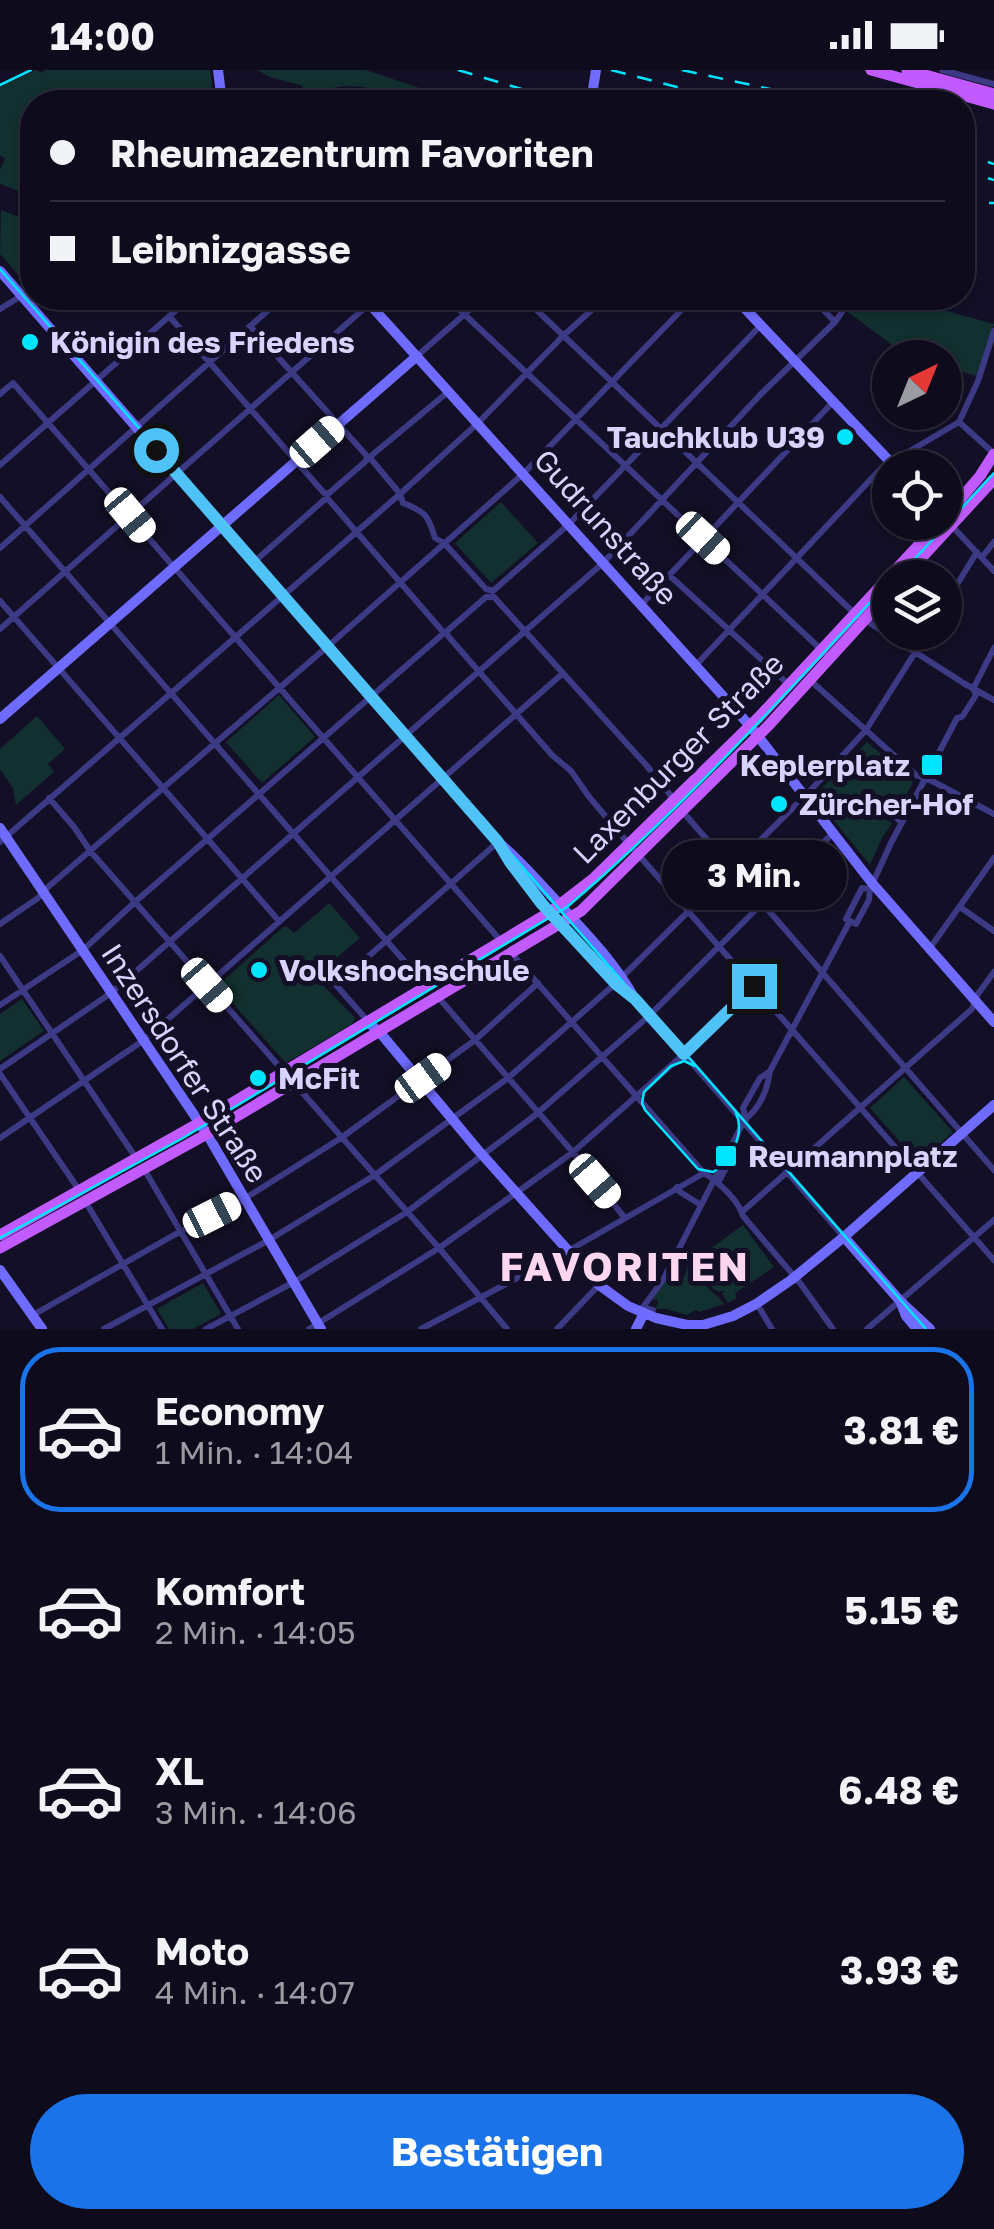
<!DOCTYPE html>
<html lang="de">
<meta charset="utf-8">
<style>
body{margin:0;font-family:"Golos Text",sans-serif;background:#1c1929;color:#f1f3f6;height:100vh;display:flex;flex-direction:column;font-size:38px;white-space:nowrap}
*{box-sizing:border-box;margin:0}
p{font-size:32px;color:#9b9ba3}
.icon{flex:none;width:55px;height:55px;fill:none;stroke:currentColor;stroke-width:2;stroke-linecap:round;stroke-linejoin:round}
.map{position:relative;height:1259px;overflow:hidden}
.details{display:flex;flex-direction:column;background:#0e0b1c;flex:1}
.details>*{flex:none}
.banner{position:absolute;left:20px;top:20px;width:955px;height:220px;border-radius:40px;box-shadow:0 2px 8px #0004,0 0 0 2px #2e2b3b;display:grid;align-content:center;height:220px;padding:0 30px;background:#0e0b1c}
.needle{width:65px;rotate:43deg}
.fabs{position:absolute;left:872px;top:270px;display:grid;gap:20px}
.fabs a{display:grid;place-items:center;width:90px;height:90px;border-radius:50%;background:#0e0b1c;box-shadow:0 2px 8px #0004,0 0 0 2px #2e2b3b;font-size:50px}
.end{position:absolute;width:45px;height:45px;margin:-22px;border:12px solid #4fc3f7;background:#111;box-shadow:0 0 0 5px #111}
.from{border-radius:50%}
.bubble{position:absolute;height:70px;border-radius:35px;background:#0e0b1c;box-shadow:0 2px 8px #0004,0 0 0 2px #2e2b3b;font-size:32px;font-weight:700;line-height:70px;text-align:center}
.car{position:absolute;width:30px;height:60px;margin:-30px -15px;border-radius:12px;box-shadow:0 0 8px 2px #0007;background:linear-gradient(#fff 24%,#345 0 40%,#fff 0 76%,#345 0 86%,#fff 0)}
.banner b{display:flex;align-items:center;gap:35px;height:95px;font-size:38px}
.banner b+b{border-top:2px solid #2e2b3b}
.banner i{width:25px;height:25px;background:#f1f3f6}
ul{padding:18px 0 0;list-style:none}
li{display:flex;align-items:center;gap:30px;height:165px;margin:0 20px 15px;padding:0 10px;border:5px solid transparent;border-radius:40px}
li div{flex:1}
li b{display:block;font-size:38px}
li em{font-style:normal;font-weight:700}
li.on{border-color:#1a73e8}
li>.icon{width:90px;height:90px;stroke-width:1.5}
.cta{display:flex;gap:20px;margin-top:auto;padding:20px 30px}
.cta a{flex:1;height:115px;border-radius:60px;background:#1a73e8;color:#fff;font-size:40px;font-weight:700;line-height:115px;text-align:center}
.status{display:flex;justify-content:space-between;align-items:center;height:70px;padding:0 50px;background:#0e0b1c;direction:ltr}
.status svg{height:28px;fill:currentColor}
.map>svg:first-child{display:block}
.green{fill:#12302f}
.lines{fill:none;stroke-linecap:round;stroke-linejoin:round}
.street{stroke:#3d3a85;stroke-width:6}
.secondary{stroke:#6f6bff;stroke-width:10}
.primary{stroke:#c25bff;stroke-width:11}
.tram{stroke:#00e5ff;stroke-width:2.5}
.rail{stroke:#00e5ff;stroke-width:2.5;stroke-dasharray:15 12;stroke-linecap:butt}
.route{stroke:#4fc3f7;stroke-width:12}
.poi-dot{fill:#00e5ff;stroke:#130f26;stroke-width:4}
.labels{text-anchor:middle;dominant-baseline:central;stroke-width:10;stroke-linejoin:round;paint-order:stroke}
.poi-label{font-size:30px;font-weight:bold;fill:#d9d4ff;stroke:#130f26;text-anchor:start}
.street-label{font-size:30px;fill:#d9d4ff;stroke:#130f26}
.district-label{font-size:40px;font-weight:bold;letter-spacing:2.5px;fill:#ffd6f0;stroke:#130f26}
</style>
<div class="status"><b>14:00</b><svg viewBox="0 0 49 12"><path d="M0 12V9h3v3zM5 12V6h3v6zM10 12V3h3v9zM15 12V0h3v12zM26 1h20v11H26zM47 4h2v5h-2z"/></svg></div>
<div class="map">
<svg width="994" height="1259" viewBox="0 0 994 1259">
<rect width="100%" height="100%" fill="#130f26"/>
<path class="green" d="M36,0L42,3L44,0H210L214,32H32V126L0,114V100L5,88L0,86V17Z
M257,0H366L446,27L447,24L485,32C467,33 448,34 429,32C394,30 349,1 317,26L303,20V16L270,7Z
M1,140L32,152V214L29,217L0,184Z
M854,228H900L994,254L977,306L945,297V288L916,287L903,283L845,240Z
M501,432L538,473L491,513L455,473Z
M279,625L315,667L262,713L226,672Z
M37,646L65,679L48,694L54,702L16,735L13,718L0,699V679Z
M867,672L913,712L898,741L894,728L890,723L871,744C876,750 885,747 892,753L882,768L870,795L816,729L818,722Z
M329,833L360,868L325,898L331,906L322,914L355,948L352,954L286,993L217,916L282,858L286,856L294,863Z
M22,929L44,961L0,991V944Z
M904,1007L953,1062L919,1093L870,1038Z
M743,1155L774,1197L735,1223L737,1228L728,1233L722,1224L725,1220L719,1222L713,1219L695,1190Z
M689,1193C698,1200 700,1209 708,1218C714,1225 719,1226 724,1234L699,1242L695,1240L687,1245L666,1239H655L658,1233L657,1230H653L664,1209L672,1215C685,1210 685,1205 689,1193Z
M203,1213L221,1244L193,1259H169L157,1239Z"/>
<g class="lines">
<path class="street" d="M942,0L994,14
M447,228L829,587
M524,228L854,543L965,614L994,630
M812,228L835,252
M0,239L21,226
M169,246L324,423L328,424L366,391L367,386L250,256
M417,286L483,228
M448,322L372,385L371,389L400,424L403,433C426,442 428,445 435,468L444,473L486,519L493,521L569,454L760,256
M0,324L13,313L501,871
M959,352L978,311L994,261
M959,352L989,379
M0,395L190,228
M0,427L426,916
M951,455L994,501
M0,478L282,228
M982,487L994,472
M669,505L788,614
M0,531L279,851
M642,534L833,332
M945,534L977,482
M0,559L376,228
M696,595L889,390L903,385L959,352
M811,611L916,705L934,712L994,744
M49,728L74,757L91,782L284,1002
M676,732L647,696L494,527H486L447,561L448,566L552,685L571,701L590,728L629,774L994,1190
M885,737L902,753
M683,742L994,1100
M0,772L400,424L478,353L564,265L605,228
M960,837L994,861
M850,851L846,849L862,818L870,819
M0,854L38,828L48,817L327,577L523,404L693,228
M930,878L994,788
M511,883L703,1102C718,1112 738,1129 743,1146L800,1213L833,1259
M0,886L136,1088
M438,927L591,1103L595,1111L624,1147
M0,935L83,880L135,832L444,563L328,429L324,430L254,492
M367,950L336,915L498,772
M684,984L843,1166
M0,999L111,923L603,493L760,325L835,252L842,242
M0,1004L79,1120
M294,1013L439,1178L507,1259
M746,1050L743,1038L760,1008L769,1002
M0,1068L144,970L562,604
M144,1099L238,1259
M718,1113L729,1092
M677,1117L680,1122L701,1135
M85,1131L162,1259
M743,1141L972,939L978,924L994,902
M757,1234L772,1259
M653,1240L643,1237L663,1210L745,1049C760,1039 768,1018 770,1001L850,851L856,854L869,830L870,819L891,773L925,709L931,708L935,700L934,692L957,648L962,647L976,625L973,619L994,578
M33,1245L174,1165L244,1129L341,1068L475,970L538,913
M104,1259L269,1170L375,1105L508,1008L616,913L809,722L866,660L928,562
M206,1259L294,1212L407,1142L534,1046L649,946L833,763
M309,1259L439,1178L572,1083L684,984L755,916
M421,1259L568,1181L704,1103
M557,1259L599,1215
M867,1259L994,1150"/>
<path class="secondary" d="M218,0L222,32
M591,32L596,0
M0,201L498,772C519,789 531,804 549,823C580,857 612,888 635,929
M364,228L750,656L872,813L994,952
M735,228L896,398
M0,649L417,286
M0,758L207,1064L321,1259
M504,782L544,837L616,913L635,929L684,984
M367,951L382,965L478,1080L599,1215L628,1236L656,1248L687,1255H703L733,1246L756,1234L791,1210L845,1166L994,1035
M844,1167L901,1232L930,1259
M0,1200L42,1259
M901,1233L906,1246L917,1259
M636,1259L644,1243"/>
<path class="primary" d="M871,0L994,34
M907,0L994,24
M945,447L980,406L994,384
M903,508L994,409
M0,1165L199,1053L550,842L594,808L759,647L940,452
M0,1178L207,1064L581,841L768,656L890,522"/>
<path class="tram" d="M0,15L31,0
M0,199L926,1259
M897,508L994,403
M695,996L684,991L671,996L644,1022L642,1033L645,1040L698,1099L713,1102C732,1092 745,1062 736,1043
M0,1168L183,1068L567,837C684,738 786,623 890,511"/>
<path class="rail" d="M458,0L565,32
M611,0L735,32
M682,0L830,32
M962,84L994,94
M962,101L994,110
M962,133H994"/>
</g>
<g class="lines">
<path class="route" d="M156,380L498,772L510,792L542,834L616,914L635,929L684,984L754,916"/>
</g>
<g class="poi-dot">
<circle cx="30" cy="272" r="10"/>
<circle cx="845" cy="367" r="10"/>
<rect x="920" y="683" width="24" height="24" rx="5"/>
<circle cx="779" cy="734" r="10"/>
<circle cx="259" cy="900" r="10"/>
<circle cx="258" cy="1008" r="10"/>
<rect x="714" y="1074" width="24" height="24" rx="5"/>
</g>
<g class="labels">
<g class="poi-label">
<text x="50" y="272">Königin des Friedens</text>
<text x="825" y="367" text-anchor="end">Tauchklub U39</text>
<text x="910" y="695" text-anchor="end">Keplerplatz</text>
<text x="799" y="734">Zürcher-Hof</text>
<text x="279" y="900">Volkshochschule</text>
<text x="278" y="1008">McFit</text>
<text x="748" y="1086">Reumannplatz</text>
</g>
<g class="street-label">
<text transform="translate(606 457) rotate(48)">Gudrunstraße</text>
<text transform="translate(678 688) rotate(-45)">Laxenburger Straße</text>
<text transform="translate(185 993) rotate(57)">Inzersdorfer Straße</text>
</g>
<g class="district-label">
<text x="625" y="1196">FAVORITEN</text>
</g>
</g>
</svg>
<div class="fabs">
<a><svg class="needle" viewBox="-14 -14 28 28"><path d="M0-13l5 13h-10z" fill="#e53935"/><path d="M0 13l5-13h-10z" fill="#9b9ba3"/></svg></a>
<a><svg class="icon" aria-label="locate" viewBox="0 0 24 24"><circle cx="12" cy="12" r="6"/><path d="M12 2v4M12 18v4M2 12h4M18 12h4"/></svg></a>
<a><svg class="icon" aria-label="layers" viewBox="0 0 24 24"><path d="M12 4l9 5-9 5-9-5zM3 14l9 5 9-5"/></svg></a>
</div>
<i class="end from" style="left:156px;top:380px"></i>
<i class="end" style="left:754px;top:916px"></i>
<div class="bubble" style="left:662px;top:770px;width:185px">3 Min.</div>
<i class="car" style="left:317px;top:372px;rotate:49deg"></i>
<i class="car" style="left:130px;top:445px;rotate:140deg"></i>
<i class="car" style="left:703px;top:468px;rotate:133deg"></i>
<i class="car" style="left:207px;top:915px;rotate:139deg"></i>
<i class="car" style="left:423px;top:1008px;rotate:54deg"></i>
<i class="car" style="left:595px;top:1111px;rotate:139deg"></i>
<i class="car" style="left:212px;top:1145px;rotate:63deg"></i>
<div class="banner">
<b><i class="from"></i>Rheumazentrum Favoriten</b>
<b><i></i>Leibnizgasse</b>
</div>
</div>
<section class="details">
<ul>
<li class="on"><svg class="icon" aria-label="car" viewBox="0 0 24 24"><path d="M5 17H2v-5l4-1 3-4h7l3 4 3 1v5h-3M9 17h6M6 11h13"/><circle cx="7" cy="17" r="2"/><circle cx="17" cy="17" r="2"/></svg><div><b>Economy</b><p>1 Min. · 14:04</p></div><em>3.81 €</em></li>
<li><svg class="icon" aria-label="car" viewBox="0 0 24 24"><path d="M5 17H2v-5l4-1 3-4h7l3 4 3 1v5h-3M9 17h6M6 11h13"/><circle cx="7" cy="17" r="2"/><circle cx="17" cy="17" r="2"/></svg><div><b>Komfort</b><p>2 Min. · 14:05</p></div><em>5.15 €</em></li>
<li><svg class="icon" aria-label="car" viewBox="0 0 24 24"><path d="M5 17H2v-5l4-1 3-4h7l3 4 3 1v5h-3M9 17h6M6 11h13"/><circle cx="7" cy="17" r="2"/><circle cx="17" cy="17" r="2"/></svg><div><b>XL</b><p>3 Min. · 14:06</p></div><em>6.48 €</em></li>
<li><svg class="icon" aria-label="car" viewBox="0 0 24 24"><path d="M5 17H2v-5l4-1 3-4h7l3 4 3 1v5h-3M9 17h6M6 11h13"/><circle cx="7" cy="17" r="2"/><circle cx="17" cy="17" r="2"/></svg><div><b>Moto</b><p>4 Min. · 14:07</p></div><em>3.93 €</em></li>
</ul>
<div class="cta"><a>Bestätigen</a></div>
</section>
